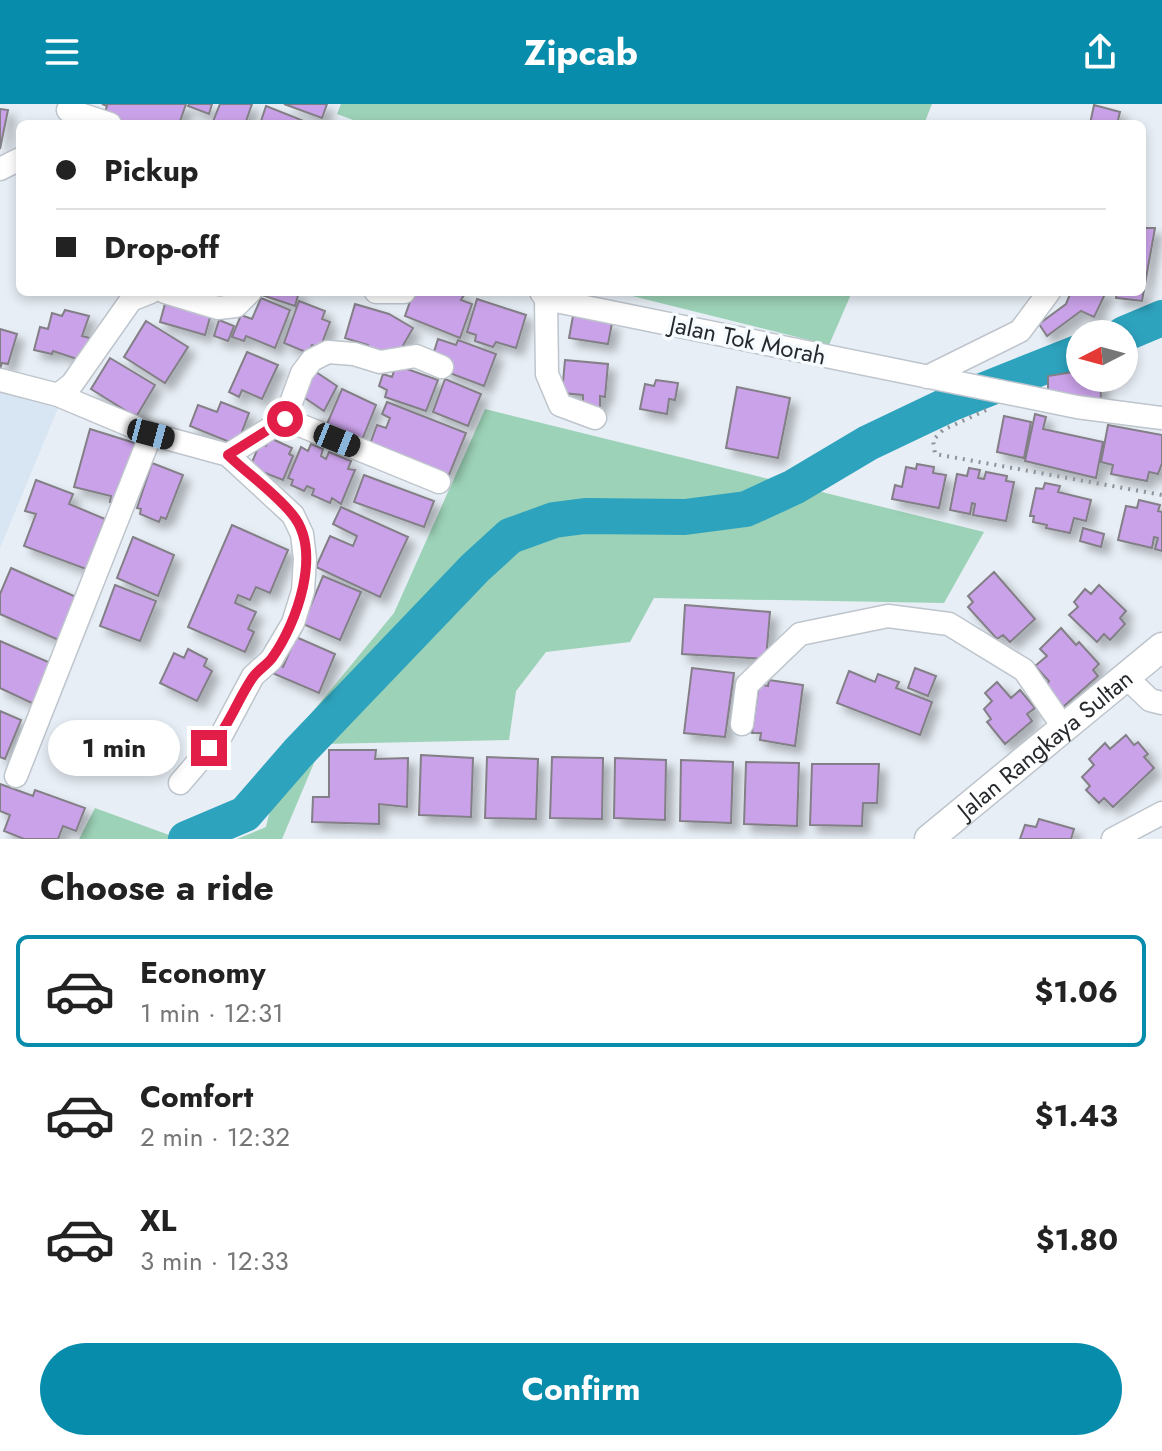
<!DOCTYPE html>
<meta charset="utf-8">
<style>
body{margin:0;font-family:Jost,sans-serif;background:#f6f6f6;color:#222;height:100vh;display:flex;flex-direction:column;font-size:30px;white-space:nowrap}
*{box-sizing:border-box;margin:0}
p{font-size:26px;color:#767676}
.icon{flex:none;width:44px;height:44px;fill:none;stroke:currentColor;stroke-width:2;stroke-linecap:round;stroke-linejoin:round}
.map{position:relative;height:735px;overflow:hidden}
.drawer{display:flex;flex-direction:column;background:#fff;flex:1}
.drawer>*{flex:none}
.hud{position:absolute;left:16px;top:16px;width:1130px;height:176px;border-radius:12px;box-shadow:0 4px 12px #0003;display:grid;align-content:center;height:176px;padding:0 40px;background:#fff}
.needle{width:52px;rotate:264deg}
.tools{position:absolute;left:1066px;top:216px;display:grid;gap:16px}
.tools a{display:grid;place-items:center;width:72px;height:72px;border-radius:50%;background:#fff;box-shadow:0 4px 12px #0003;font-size:40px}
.end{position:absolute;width:36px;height:36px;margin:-18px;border:10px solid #e11d48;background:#fff;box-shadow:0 0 0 4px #fff}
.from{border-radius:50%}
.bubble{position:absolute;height:56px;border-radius:28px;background:#fff;box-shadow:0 4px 12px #0003;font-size:26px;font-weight:700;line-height:56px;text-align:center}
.car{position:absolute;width:24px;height:48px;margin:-24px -12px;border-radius:10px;box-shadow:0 0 6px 2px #0007;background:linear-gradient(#222 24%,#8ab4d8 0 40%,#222 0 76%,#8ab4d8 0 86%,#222 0)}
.hud b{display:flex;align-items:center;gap:28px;height:76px;font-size:30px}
.hud b+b{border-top:2px solid #e0e0e0}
.hud i{width:20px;height:20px;background:#222}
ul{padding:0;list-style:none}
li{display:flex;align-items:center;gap:24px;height:112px;margin:0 16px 12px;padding:0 24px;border:4px solid transparent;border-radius:12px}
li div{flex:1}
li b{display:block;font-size:30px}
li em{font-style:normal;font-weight:700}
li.selected{border-color:#078cac}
li>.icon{width:72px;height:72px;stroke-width:1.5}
h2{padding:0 40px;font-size:36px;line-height:96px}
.primary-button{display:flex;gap:16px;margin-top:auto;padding:16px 40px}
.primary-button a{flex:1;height:92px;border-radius:48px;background:#078cac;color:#fff;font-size:32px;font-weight:700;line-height:92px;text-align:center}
header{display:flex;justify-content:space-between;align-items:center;height:104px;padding:0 40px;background:#078cac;color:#fff;font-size:36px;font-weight:700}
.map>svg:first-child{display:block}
.built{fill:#d8e5f2}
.green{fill:#9cd2b7}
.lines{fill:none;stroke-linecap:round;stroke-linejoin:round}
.river{stroke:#2ea3be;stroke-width:36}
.building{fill:#caa2e9;stroke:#837f86;stroke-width:2;filter:url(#shadow)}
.minor-casing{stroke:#bec5cc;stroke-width:25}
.tertiary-casing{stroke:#bec5cc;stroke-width:31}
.path{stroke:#8e9398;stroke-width:4;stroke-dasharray:2 6;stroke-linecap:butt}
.minor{stroke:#fff;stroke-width:22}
.tertiary{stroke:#fff;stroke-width:28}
.route{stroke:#e11d48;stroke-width:10}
.labels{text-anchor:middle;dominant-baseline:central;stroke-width:7;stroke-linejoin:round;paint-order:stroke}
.street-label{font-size:24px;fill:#272a2d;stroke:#f6fbff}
</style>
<header><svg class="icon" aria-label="menu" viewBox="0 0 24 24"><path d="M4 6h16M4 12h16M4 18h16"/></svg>Zipcab<svg class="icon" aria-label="share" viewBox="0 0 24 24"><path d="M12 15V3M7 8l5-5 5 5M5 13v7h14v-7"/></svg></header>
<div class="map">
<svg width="1162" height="735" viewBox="0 0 1162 735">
<defs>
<filter id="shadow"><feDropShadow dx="7" dy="7" stdDeviation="4" flood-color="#0004"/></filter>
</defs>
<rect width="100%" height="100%" fill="#e7eef5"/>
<path class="built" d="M0,289L58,304L0,444Z"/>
<path class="green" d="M341,0H932L924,20H364L337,10Z
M616,188H852L829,241Z
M485,305L984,428L944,499L654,494L630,538L546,548L516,587L509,636L322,640L282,735H237L266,723L286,640L394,509Z
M95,704L180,735H79Z"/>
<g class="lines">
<path class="river" d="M1124,230L1162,214
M186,735L245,710L298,649L475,464L510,432L554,416L585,412L685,413L746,405L794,383L868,339L952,299L1080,248"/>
</g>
<path class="building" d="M102,0H186L179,20H125L103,13L107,2Z
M189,0H212L209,10L188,2Z
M220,0H252L245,20H212Z
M284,0H327L322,14Z
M1094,1L1120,8L1117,20H1090Z
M266,2L309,19L308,20H260Z
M0,5L8,6L0,45Z
M1142,124H1155L1142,197L1116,194L1117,188H1142Z
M263,188H299L295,202L262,191Z
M424,188H455L464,191L461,196L472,200L460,234L405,212L413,189L423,191Z
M1071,188H1106L1094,213L1081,207L1047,232L1039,220L1066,200Z
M261,194L290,206L275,244L246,232L244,237L232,233L241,211L252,215Z
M477,195L526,211L516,244L496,238L493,243L475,237L476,231L467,228Z
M166,196L211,210L205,231L160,218Z
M299,197L325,207L322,215L330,218L320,244L312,241L308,249L284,239Z
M355,200L389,210L413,224L397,252L364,248L368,241L345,234Z
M65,206L89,212L82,232L90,234L83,257L53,247L52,250L34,246L40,223L48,225L52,209L62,212Z
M573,212L612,219L608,240L569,234Z
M219,216L234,222L228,237L214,232Z
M146,217L188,243L165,279L124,253Z
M0,225L17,230L8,260L2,259L0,265Z
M438,235L456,241L458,236L496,250L484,282L447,268L433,251Z
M247,248L278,261L262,295L242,286L239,293L229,288Z
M110,254L155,281L136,313L91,285Z
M565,256L608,260L605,293L600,292V304L583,303V291L562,289Z
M396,261L438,276L426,307L385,293L387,286L379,282L383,270L392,273Z
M313,266L337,282L324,307L299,290Z
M1080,267V274H1100L1101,295L1048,290V272Z
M445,275L481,290L468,322L433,308Z
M656,276L678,279L675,296L669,295L667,310L640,305L645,280L654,282Z
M737,283L790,294L778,354L726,344Z
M342,285L376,301L362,336L327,320Z
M221,298L249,309L237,341L190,322L198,301L217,308Z
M387,298L466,329L449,371L370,340L377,321L386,324L390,314L382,310Z
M1035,310L1046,313L1043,325L1103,338L1096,374L1025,357Z
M1004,312L1031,318L1024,354L997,348Z
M1108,321L1162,331V359L1158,370L1149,368L1147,377L1111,370L1113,361L1101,358Z
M90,325L138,340L120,399L110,398L111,392L74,383Z
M270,334L292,344L289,350L293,352L283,376L250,363L260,339L266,342Z
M311,340L323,345L321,352L326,355L329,348L351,357L348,365L355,366L341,400L332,394L330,399L312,391L314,385L307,382L304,387L291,381L293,376L288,374L301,343L308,347Z
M152,359L183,371L166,415L161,413L159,418L140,410L141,405L137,404Z
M917,360L934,363L933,369L946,371L939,404L892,395L895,381L902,383L906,363L916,365Z
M969,364L980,366L978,374L984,375L986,368L1007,372L1006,377L1014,378L1006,417L973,411L975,400L972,399L970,410L950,406L957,370L967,372Z
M364,371L434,397L424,423L354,398Z
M36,376L73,390L69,400L105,415L86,465L24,442L36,410L25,407Z
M1045,379L1060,382L1058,388L1091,396L1086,417L1074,414L1070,429L1046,424L1047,421L1033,418L1034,412H1030L1036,384L1043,385Z
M1139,396L1160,401L1158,407L1162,408V447L1155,445L1158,434L1154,433L1152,444L1118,436L1126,402L1137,404Z
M341,403L408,433L380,493L316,463L330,432L353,442L357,432L333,420Z
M232,421L288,446L270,489L256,483L250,496L238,491L235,499L256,508L248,525L254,528L245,548L188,523Z
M1083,424L1104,430L1101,443L1080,437Z
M133,433L174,451L158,492L117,474Z
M11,464L83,496L63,538L0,510V490Z
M994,468L1035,515L1010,538L1003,531L997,535L968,503L973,498L968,492Z
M323,472L361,488L340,536L303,520Z
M115,481L156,497L140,537L100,522Z
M1099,481L1126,507L1120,514L1125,520L1110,536L1104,530L1097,538L1069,511L1078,503L1074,498L1085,485L1091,490Z
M685,501L770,508L766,555L682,550Z
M1061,524L1076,541L1079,538L1099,560L1093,566L1098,572L1063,603L1045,582L1049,577L1035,562L1047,552L1040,545Z
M296,533L335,550L319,589L270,568L274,559L283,563Z
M0,537L55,561L36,601L0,584Z
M188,545L207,555L204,562L212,567L197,597L160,579L174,549L184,554Z
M692,564L734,569L725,633L684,629Z
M915,564L936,572L928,592L908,584Z
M849,567L875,578L878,570L899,578L896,584L932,598L920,631L837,599Z
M769,576L803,581L795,642L760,636L761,629H752L759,580L768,582Z
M997,578L1011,594L1020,586L1035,604L1027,610L1032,617L1005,640L987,618L991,615L984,605L992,597L985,589Z
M0,607L21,616L5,655L0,653Z
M1126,631L1134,641L1138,638L1148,650L1144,653L1154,664L1113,703L1104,694L1099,699L1086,686L1090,682L1082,673L1094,661L1089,655L1105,639L1110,645Z
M329,646H376L375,655L408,654L407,703L379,700V720L312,718L313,693H329Z
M421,651L473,654L471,713L419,711Z
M487,653L538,655L536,715L485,714Z
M552,653L603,654L602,715L550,714Z
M615,654L666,656L665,716L614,714Z
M681,656L733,658L731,719L680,717Z
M746,658L799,659L797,722L744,720Z
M812,660H879L877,699H863L862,722L810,721Z
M0,680L33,692L35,686L85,704L76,727L63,722L58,735H24L4,727L10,711L0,707Z
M1039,715L1074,725L1071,735H1020L1025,721L1036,723Z"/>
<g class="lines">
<defs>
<path id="minor" d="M68,6L110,20
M0,65L20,55
M165,188L218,204L236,202L250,188
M376,188H404
M541,188L546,195L1077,303L1162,314
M546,195L547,270L560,301L595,314
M927,273L1020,227L1049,188
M0,276L58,291L151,330L228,351L293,411L302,430L305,455L303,487L293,519L271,556L253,572L222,630L180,679
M58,291L72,280L131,196L151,188
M285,315L439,378
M228,351L285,315L302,269L312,256L328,248L354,250L380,258L416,252L442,263
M1126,573L1150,596L1162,599
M742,620L747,581L800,530L888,512L949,520L1024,566L1064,624
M16,672L151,330
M1113,735L1162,709"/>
<g id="tertiary">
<path id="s1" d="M929,735L1162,543"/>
</g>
</defs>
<use href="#minor" class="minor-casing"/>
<use href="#tertiary" class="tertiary-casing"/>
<path class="path" d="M986,306L943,326L933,336L935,350L1162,391"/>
<use href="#minor" class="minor"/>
<use href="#tertiary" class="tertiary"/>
</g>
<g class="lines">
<path class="route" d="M209,644C228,624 236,599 251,576C256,567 266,562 272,554C297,519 323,447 292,410C274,388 248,370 228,351L285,315"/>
</g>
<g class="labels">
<g class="street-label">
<text transform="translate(748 236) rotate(12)">Jalan Tok Morah</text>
<text stroke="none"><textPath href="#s1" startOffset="150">Jalan Rangkaya Sultan</textPath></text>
</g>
</g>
</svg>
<div class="tools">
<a><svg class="needle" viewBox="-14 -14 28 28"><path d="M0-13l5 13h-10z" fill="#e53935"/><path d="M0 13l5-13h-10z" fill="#767676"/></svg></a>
</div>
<i class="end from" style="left:285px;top:315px"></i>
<i class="end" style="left:209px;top:644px"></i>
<div class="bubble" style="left:48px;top:616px;width:132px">1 min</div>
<i class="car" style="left:151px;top:330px;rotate:105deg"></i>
<i class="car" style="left:337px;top:336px;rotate:112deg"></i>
<div class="hud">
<b><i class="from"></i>Pickup</b>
<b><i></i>Drop-off</b>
</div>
</div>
<section class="drawer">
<h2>Choose a ride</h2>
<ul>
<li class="selected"><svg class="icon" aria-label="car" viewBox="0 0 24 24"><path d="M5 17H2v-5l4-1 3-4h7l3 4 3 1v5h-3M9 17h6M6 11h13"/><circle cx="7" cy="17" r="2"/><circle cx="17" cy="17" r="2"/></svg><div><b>Economy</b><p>1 min · 12:31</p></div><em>$1.06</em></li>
<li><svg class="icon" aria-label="car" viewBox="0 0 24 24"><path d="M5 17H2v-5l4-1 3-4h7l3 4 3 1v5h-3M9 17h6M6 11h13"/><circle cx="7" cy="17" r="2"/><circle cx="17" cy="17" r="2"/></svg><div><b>Comfort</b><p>2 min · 12:32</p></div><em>$1.43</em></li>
<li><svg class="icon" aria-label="car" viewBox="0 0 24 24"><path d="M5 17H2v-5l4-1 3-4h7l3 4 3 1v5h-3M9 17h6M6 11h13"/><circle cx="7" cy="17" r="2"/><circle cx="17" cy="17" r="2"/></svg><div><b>XL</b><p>3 min · 12:33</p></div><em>$1.80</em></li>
</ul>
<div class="primary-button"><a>Confirm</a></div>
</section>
